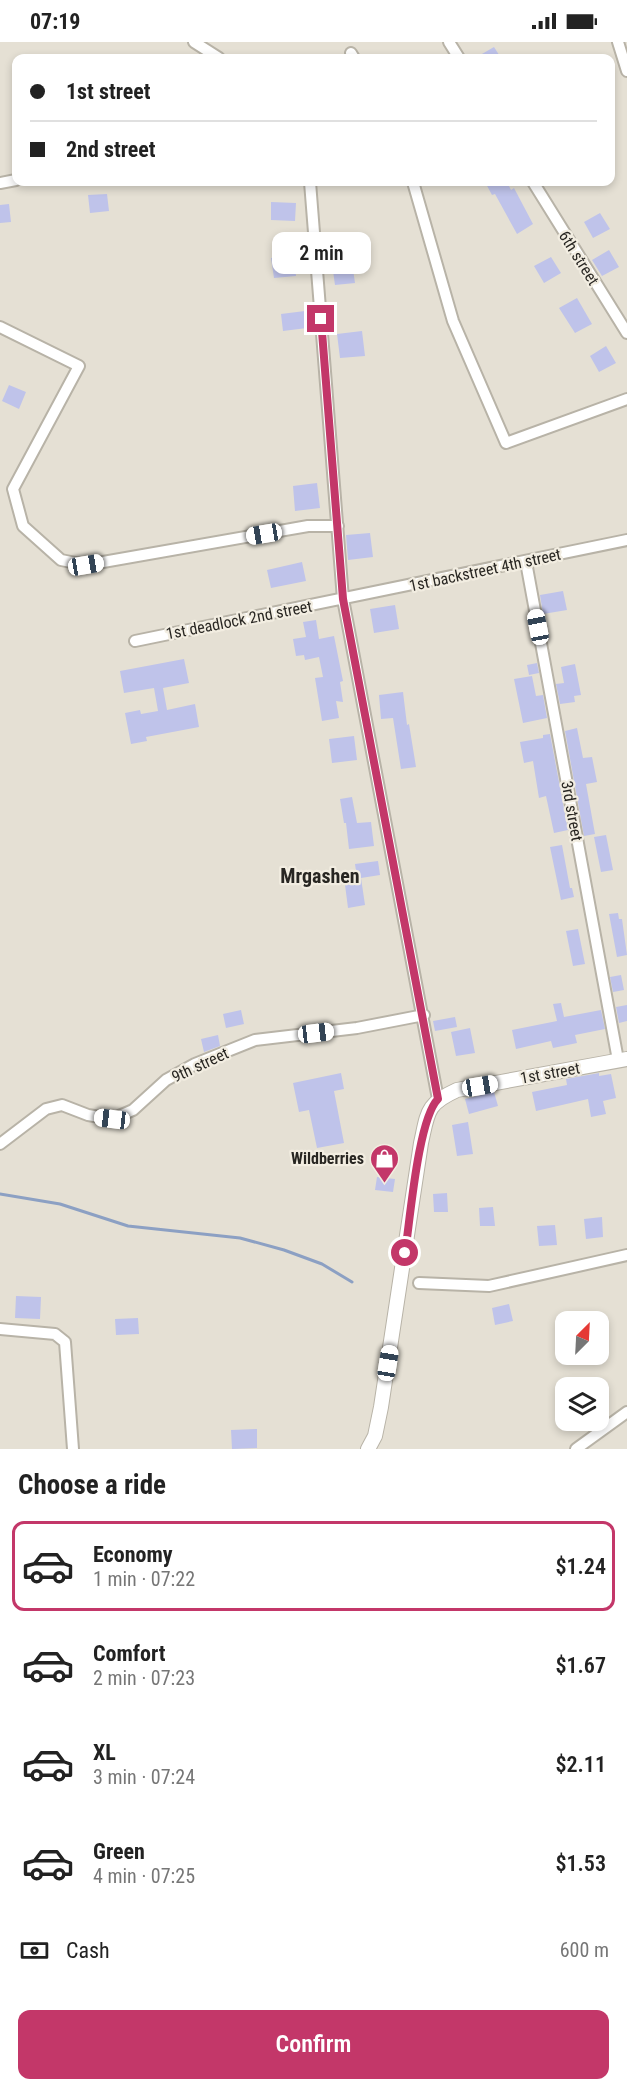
<!DOCTYPE html>
<meta charset="utf-8">
<style>
body{margin:0;font-family:"Roboto Condensed",sans-serif;background:#f6f6f6;color:#222;height:100vh;display:flex;flex-direction:column;font-size:22px;white-space:nowrap}
*{box-sizing:border-box;margin:0}
p{font-size:20px;color:#767676}
.icon{flex:none;width:33px;height:33px;fill:none;stroke:currentColor;stroke-width:2;stroke-linecap:round;stroke-linejoin:round}
.map{position:relative;height:1407px;overflow:hidden}
.sheet{display:flex;flex-direction:column;background:#fff;flex:1}
.sheet>*{flex:none}
.guide{position:absolute;left:12px;top:12px;width:603px;height:132px;border-radius:12px;box-shadow:0 3px 9px #0003;display:grid;align-content:center;height:132px;padding:0 18px;background:#fff}
.needle{width:39px;rotate:24deg}
.buttons{position:absolute;left:555px;top:1269px;display:grid;gap:12px}
.buttons a{display:grid;place-items:center;width:54px;height:54px;border-radius:12px;background:#fff;box-shadow:0 3px 9px #0003;font-size:30px}
.end{position:absolute;width:27px;height:27px;margin:-14px;border:8px solid #c33769;background:#fff;box-shadow:0 0 0 3px #fff}
.from{border-radius:50%}
.bubble{position:absolute;height:42px;border-radius:12px;background:#fff;box-shadow:0 3px 9px #0003;font-size:20px;font-weight:600;line-height:42px;text-align:center}
.car{position:absolute;width:18px;height:36px;margin:-18px -9px;border-radius:8px;box-shadow:0 0 4px 2px #0007;background:linear-gradient(#fff 24%,#345 0 40%,#fff 0 76%,#345 0 86%,#fff 0)}
.guide b{display:flex;align-items:center;gap:21px;height:57px;font-size:22px}
.guide b+b{border-top:2px solid #e0e0e0}
.guide i{width:15px;height:15px;background:#222}
ul{padding:0;list-style:none}
li{display:flex;align-items:center;gap:18px;height:90px;margin:0 12px 9px;padding:0 6px;border:3px solid transparent;border-radius:12px}
li div{flex:1}
li b{display:block;font-size:22px}
li em{font-style:normal;font-weight:600}
li.active{border-color:#c33769}
li>.icon{width:54px;height:54px;stroke-width:1.5}
h2{padding:0 18px;font-size:27px;line-height:72px}
.pay{display:flex;align-items:center;gap:15px;height:66px;padding:0 18px;font-size:22px}
.pay p{margin-inline-start:auto}
.action{display:flex;gap:12px;margin-top:auto;padding:12px 18px}
.action a{flex:1;height:69px;border-radius:12px;background:#c33769;color:#fff;font-size:24px;font-weight:600;line-height:69px;text-align:center}
.status{display:flex;justify-content:space-between;align-items:center;height:42px;padding:0 30px;background:#fff;direction:ltr}
.status svg{height:16px;fill:currentColor}
.map>svg:first-child{display:block}
.lines{fill:none;stroke-linecap:round;stroke-linejoin:round}
.stream{stroke:#8ca0c3;stroke-width:3}
.building{fill:#bfc3ea}
.minor-casing{stroke:#b8b3a7;stroke-width:14}
.major-casing{stroke:#b8b3a7;stroke-width:16}
.minor{stroke:#fff;stroke-width:10}
.major{stroke:#fff;stroke-width:14}
.route{stroke:#c33769;stroke-width:8}
.labels{text-anchor:middle;dominant-baseline:central;stroke-width:4.5;stroke-linejoin:round;paint-order:stroke}
.street-label{font-size:16px;fill:#282622;stroke:#f2ede1}
.poi-label{font-size:16px;font-weight:bold;fill:#282622;stroke:#f2ede1;text-anchor:end}
.quarter-label{font-size:20px;font-weight:bold;fill:#282622;stroke:#f2ede1}
</style>
<div class="status"><b>07:19</b><svg viewBox="0 0 49 12"><path d="M0 12V9h3v3zM5 12V6h3v6zM10 12V3h3v9zM15 12V0h3v12zM26 1h20v11H26zM47 4h2v5h-2z"/></svg></div>
<div class="map">
<svg width="627" height="1407" viewBox="0 0 627 1407">
<rect width="100%" height="100%" fill="#e5e0d4"/>
<g class="lines">
<path class="stream" d="M0,1152L60,1162L128,1184L240,1196L284,1208L322,1222L352,1240"/>
</g>
<path class="building" d="M494,5L501,16H475Z
M485,140H507L511,148L514,146L533,182L517,192L495,152L492,153Z
M107,152L109,169L90,171L88,153Z
M271,160L296,161L295,179L271,178Z
M9,162L11,180L0,181V163Z
M600,171L610,187L593,196L584,180Z
M609,208L619,225L602,234L592,218Z
M294,213L296,234L274,236L271,216Z
M551,215L561,231L544,241L534,224Z
M352,220L355,241L335,243L332,222Z
M577,256L592,282L575,291L559,266Z
M305,269L307,286L283,289L281,272Z
M362,289L365,314L340,316L337,292Z
M606,304L616,321L599,330L590,314Z
M9,343L26,350L19,367L2,359Z
M317,441L320,466L295,469L293,444Z
M370,491L373,515L348,518L346,493Z
M302,520L306,539L271,546L267,528Z
M563,549L567,568L543,572L540,553Z
M395,563L399,587L374,591L370,567Z
M316,578L319,597L334,594L343,639L340,640L343,660L336,659L339,676L322,679L315,636L323,635L319,615L305,618L304,613L296,614L293,597L306,595L303,580Z
M184,617L189,641L163,646L167,668L195,662L199,685L146,695L147,699L131,702L125,671L140,668L141,672L158,669L154,646L124,651L120,629Z
M537,621L539,631L529,633L527,623Z
M575,622L581,653L574,654L575,660L560,662L556,642L564,641L561,625Z
M532,634L536,654L543,653L547,676L523,681L514,637Z
M403,650L407,683L409,682L416,725L401,727L393,676L381,677L379,653Z
M577,686L583,716L592,715L597,740L586,742L595,792L584,794L565,689Z
M550,692L568,788L554,791L546,754L539,756L533,719L524,721L520,700L543,696V693Z
M354,694L357,718L332,721L329,697Z
M352,755L357,781L371,780L374,804L349,807L346,781H344L340,757Z
M606,793L613,828L601,830L594,795Z
M562,803L570,846H572L574,855L561,858L550,805Z
M378,819L380,833L361,836L365,863L348,866L344,835L352,834L351,830L356,829L355,822Z
M618,871L619,877H622L627,913L617,915L609,872Z
M578,887L585,922L573,924L566,889Z
M621,933L624,948L613,950L610,935Z
M561,961L564,975L601,968L605,987L575,993L577,1001L553,1006L551,999L516,1007L512,988L557,979L553,962Z
M627,963V979L619,981L616,965Z
M241,968L244,982L226,986L223,972Z
M455,975L457,985L435,989L433,979Z
M470,986L475,1011L456,1014L451,990Z
M218,993L220,1004L204,1010L201,997Z
M341,1031L344,1047L334,1049L344,1101L317,1106L309,1068L299,1070L293,1041Z
M599,1031V1034L611,1032L616,1056L603,1059L606,1072L591,1075L588,1057L536,1069L532,1050L567,1043L566,1037Z
M494,1050L498,1064L469,1072L465,1057Z
M468,1080L473,1112L457,1114L452,1083Z
M377,1135L395,1137L393,1150L375,1148Z
M447,1151L448,1170H434L433,1152Z
M493,1165L495,1184H480L479,1166Z
M602,1175L603,1195L586,1197L584,1177Z
M555,1183L557,1203L539,1204L537,1184Z
M16,1254L41,1255L40,1277L15,1276Z
M509,1262L513,1279L495,1283L492,1266Z
M138,1276L139,1292L116,1293L115,1277Z
M257,1387V1406L232,1407L231,1388Z"/>
<g class="lines">
<defs>
<path id="minor" d="M194,0L219,16
M449,0L459,16
M618,0L627,29
M351,11L354,16
M310,140L343,557L438,1057
M413,140L453,279L506,401L627,357
M533,140L627,291
M0,141L16,138
M0,285L79,324L13,447L23,484L61,518L86,523L308,484H338
M526,520L618,1018
M135,599L627,498
M0,1102L46,1067L62,1063L88,1073L112,1077L133,1068L166,1038L195,1022L255,998L357,986L424,973
M419,1241L489,1244L627,1213
M0,1287L55,1292L65,1300L73,1407
M576,1407L627,1370"/>
<path id="major" d="M368,1407L375,1394L381,1365L421,1101C428,1070 426,1062 457,1048L627,1017"/>
</defs>
<use href="#minor" class="minor-casing"/>
<use href="#major" class="major-casing"/>
<use href="#minor" class="minor"/>
<use href="#major" class="major"/>
</g>
<g class="lines">
<path class="route" d="M321,277L343,557L438,1057C418,1077 410,1179 405,1211"/>
</g>
<defs>
<symbol id="shop-pin" viewBox="-11 -11 22 30"><path d="M0 17L-7.5 6A9.5 9.5 0 1 1 7.5 6Z" fill="#c33769" stroke="#f2ede1"/><path d="M-5-2.5h2.3a2.7 3.5 0 0 1 5.4 0H5L5.5 6h-11ZM-1.5-2.5h3a1.5 2.3 0 0 0-3 0Z" fill="#fff"/></symbol>
</defs>
<g fill-rule="evenodd">
<use href="#shop-pin" x="368" y="1100" width="33" height="45"/>
</g>
<g class="labels">
<g class="street-label">
<text transform="translate(579 216) rotate(58)">6th street</text>
<text transform="translate(485 528) rotate(-12)">1st backstreet 4th street</text>
<text transform="translate(239 578) rotate(-11)">1st deadlock 2nd street</text>
<text transform="translate(572 769) rotate(80)">3rd street</text>
<text transform="translate(200 1023) rotate(-25)">9th street</text>
<text transform="translate(550 1031) rotate(-10)">1st street</text>
</g>
<g class="poi-label">
<text x="364" y="1116">Wildberries</text>
</g>
<g class="quarter-label">
<text x="320" y="834">Mrgashen</text>
</g>
</g>
</svg>
<div class="buttons">
<a><svg class="needle" viewBox="-14 -14 28 28"><path d="M0-13l5 13h-10z" fill="#e53935"/><path d="M0 13l5-13h-10z" fill="#767676"/></svg></a>
<a><svg class="icon" aria-label="layers" viewBox="0 0 24 24"><path d="M12 4l9 5-9 5-9-5zM3 14l9 5 9-5"/></svg></a>
</div>
<i class="end from" style="left:405px;top:1211px"></i>
<i class="end" style="left:321px;top:277px"></i>
<div class="bubble" style="left:272px;top:190px;width:99px">2 min</div>
<i class="car" style="left:264px;top:492px;rotate:260deg"></i>
<i class="car" style="left:86px;top:523px;rotate:80deg"></i>
<i class="car" style="left:538px;top:585px;rotate:349deg"></i>
<i class="car" style="left:316px;top:991px;rotate:83deg"></i>
<i class="car" style="left:480px;top:1044px;rotate:80deg"></i>
<i class="car" style="left:112px;top:1077px;rotate:277deg"></i>
<i class="car" style="left:388px;top:1321px;rotate:9deg"></i>
<div class="guide">
<b><i class="from"></i>1st street</b>
<b><i></i>2nd street</b>
</div>
</div>
<section class="sheet">
<h2>Choose a ride</h2>
<ul>
<li class="active"><svg class="icon" aria-label="car" viewBox="0 0 24 24"><path d="M5 17H2v-5l4-1 3-4h7l3 4 3 1v5h-3M9 17h6M6 11h13"/><circle cx="7" cy="17" r="2"/><circle cx="17" cy="17" r="2"/></svg><div><b>Economy</b><p>1 min · 07:22</p></div><em>$1.24</em></li>
<li><svg class="icon" aria-label="car" viewBox="0 0 24 24"><path d="M5 17H2v-5l4-1 3-4h7l3 4 3 1v5h-3M9 17h6M6 11h13"/><circle cx="7" cy="17" r="2"/><circle cx="17" cy="17" r="2"/></svg><div><b>Comfort</b><p>2 min · 07:23</p></div><em>$1.67</em></li>
<li><svg class="icon" aria-label="car" viewBox="0 0 24 24"><path d="M5 17H2v-5l4-1 3-4h7l3 4 3 1v5h-3M9 17h6M6 11h13"/><circle cx="7" cy="17" r="2"/><circle cx="17" cy="17" r="2"/></svg><div><b>XL</b><p>3 min · 07:24</p></div><em>$2.11</em></li>
<li><svg class="icon" aria-label="car" viewBox="0 0 24 24"><path d="M5 17H2v-5l4-1 3-4h7l3 4 3 1v5h-3M9 17h6M6 11h13"/><circle cx="7" cy="17" r="2"/><circle cx="17" cy="17" r="2"/></svg><div><b>Green</b><p>4 min · 07:25</p></div><em>$1.53</em></li>
</ul>
<div class="pay"><svg class="icon" aria-label="cash" viewBox="0 0 24 24"><path d="M3 7h18v10H3z"/><circle cx="12" cy="12" r="2"/></svg>Cash<p>600 m</p></div>
<div class="action"><a>Confirm</a></div>
</section>
